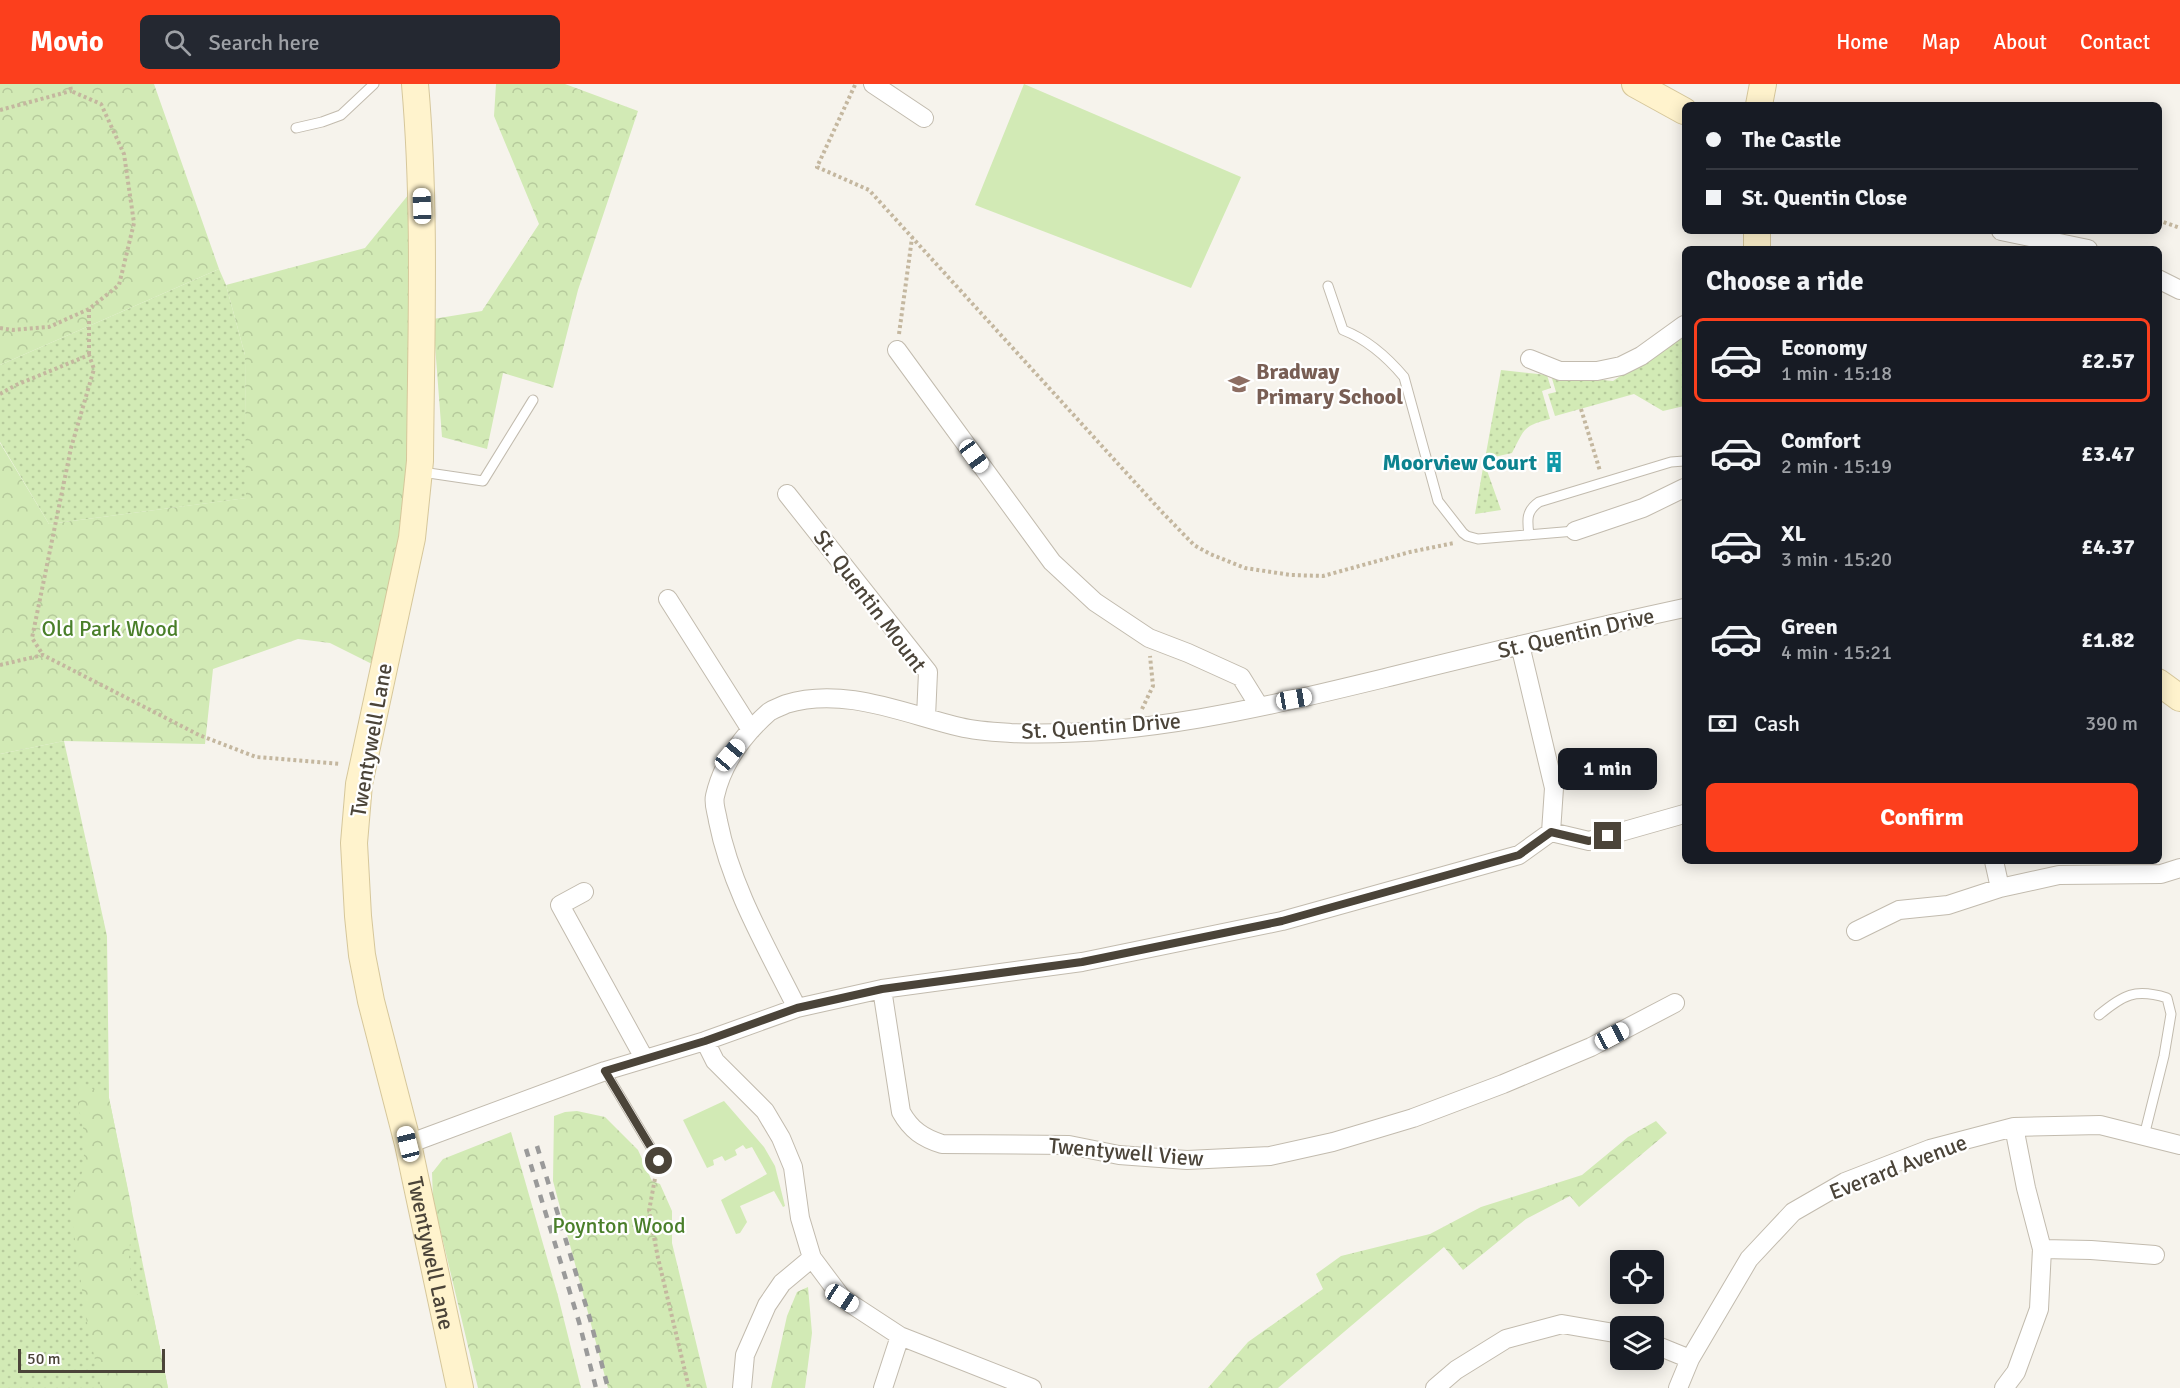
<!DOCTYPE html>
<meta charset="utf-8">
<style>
body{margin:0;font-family:Signika,sans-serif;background:#242831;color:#f1f3f6;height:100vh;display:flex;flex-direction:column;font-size:22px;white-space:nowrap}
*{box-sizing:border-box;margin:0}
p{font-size:20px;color:#9ea1a6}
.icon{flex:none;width:33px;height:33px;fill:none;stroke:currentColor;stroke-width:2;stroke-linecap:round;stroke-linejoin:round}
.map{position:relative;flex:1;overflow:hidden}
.sheet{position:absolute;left:1682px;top:162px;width:480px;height:618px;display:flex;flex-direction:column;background:#171b24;border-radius:9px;box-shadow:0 3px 15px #0003}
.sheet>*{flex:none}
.guide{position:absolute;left:1682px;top:18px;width:480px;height:132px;border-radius:9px;box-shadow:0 3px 15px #0003;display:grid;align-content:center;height:132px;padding:0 24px;background:#171b24}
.tools{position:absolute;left:1610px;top:1166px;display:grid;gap:12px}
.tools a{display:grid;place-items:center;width:54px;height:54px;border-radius:9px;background:#171b24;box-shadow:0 3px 15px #0003;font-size:30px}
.scale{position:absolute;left:18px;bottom:15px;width:147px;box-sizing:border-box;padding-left:6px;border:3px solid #4b4439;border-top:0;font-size:16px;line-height:21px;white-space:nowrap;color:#4b4439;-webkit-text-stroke:4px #fff;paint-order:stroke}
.end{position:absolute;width:27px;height:27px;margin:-14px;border:8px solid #4b4439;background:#fff;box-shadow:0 0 0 3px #fff}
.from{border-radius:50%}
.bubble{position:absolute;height:42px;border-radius:9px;background:#171b24;box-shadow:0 3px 15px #0003;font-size:20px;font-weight:700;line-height:42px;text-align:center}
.car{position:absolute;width:18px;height:36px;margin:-18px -9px;border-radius:8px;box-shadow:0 0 4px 2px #0007;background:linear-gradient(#fff 24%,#345 0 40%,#fff 0 76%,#345 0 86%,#fff 0)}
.guide b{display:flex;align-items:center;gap:21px;height:57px;font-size:22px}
.guide b+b{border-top:2px solid #363941}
.guide i{width:15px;height:15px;background:#f1f3f6}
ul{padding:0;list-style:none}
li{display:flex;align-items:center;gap:18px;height:84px;margin:0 12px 9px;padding:0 12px;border:3px solid transparent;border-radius:9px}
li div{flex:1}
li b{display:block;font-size:22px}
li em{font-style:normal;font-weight:700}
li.selected{border-color:#fc3f1d}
li>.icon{width:54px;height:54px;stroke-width:1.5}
h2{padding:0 24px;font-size:27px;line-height:72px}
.pay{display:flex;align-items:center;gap:15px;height:66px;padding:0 24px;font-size:22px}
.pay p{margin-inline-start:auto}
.cta{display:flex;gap:12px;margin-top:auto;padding:12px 24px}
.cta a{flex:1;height:69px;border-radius:9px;background:#fc3f1d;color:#fff;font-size:24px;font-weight:700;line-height:69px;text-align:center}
header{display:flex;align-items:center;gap:36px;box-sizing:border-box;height:84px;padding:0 30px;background:#fc3f1d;color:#fff}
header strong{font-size:28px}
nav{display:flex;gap:33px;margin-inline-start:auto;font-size:21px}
.search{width:420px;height:54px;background:#242831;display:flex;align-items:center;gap:15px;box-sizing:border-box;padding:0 21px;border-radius:9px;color:#9ea1a6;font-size:22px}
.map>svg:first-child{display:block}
.grass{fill:url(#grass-dots)}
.forest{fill:url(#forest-crowns)}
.garden{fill:#d2eab5}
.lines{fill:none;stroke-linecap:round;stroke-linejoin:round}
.lane-casing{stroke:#c2bbae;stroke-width:11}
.street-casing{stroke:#c2bbae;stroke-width:20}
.secondary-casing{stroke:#d6c79b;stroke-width:28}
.path{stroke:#c4b79f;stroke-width:4;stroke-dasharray:3 3;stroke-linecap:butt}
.lane{stroke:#fff;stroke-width:9}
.street{stroke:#fff;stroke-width:18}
.secondary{stroke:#fff3cd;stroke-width:26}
.rail{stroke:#9a9a9a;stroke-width:4.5;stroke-dasharray:8 8;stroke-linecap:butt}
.route{stroke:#4b4439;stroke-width:8}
.labels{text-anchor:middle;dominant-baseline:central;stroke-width:4.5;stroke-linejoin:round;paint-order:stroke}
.education-label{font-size:22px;font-weight:bold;fill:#785e54;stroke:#fff;text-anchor:start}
.culture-label{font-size:22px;font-weight:bold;fill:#0d838f;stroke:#fff;text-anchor:end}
.street-label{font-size:22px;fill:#4b4439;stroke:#fff}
.park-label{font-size:22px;fill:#4a7f2a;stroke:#fff}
</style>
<header>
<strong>Movio</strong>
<div class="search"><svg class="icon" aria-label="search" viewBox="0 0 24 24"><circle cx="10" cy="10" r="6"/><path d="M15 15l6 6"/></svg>Search here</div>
<nav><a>Home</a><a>Map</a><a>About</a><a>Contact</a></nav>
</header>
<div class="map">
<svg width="2180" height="1304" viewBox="0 0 2180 1304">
<defs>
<pattern id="grass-dots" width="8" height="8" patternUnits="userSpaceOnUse" patternTransform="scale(1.5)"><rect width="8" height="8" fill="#d2eab5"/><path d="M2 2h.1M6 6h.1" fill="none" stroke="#b6ca9c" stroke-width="1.8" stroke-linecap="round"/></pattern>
<pattern id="forest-crowns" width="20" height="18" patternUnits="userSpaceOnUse" patternTransform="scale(1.5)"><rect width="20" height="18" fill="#d2eab5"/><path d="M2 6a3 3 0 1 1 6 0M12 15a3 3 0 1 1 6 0" fill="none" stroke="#b6ca9c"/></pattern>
</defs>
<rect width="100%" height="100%" fill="#f6f3ec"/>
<path class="grass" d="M219,185L226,201L245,271L247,414L49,440L0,358V281Z
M1684,253V322L1663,327L1634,310L1555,332L1548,310L1556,308L1551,291L1613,297L1656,268Z
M1501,286L1547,291L1551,304L1542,307L1550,335C1523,342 1525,344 1512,369L1485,375Z
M1484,378L1501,426L1475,430Z
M64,657L107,852L109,1014L168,1304H0V670Z"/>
<path class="forest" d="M0,0H154L219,185L0,281Z
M496,0H565L638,27L578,206L553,304L503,289L487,365L442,353L433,235L482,227L539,140L494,32Z
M409,110L410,379L404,441L374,581L330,559L298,555L213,585L205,660L64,657L0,670V359L49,440L246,414L245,271L226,201L365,164Z
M77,996L109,1014L132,1125L129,1175L133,1204L154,1234L168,1304H101L86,1234L71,1127L74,1110L83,1086L85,1053L78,1020Z
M577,1027L605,1033L638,1066L652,1097L660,1100L672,1127V1159L707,1304H608L553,1097L554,1032L565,1028Z
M1656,1037L1667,1049L1579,1123L1570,1112L1526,1135L1463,1186L1444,1163L1278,1304H1208L1248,1258L1323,1205L1316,1190L1341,1172L1430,1150L1481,1123L1582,1091L1628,1053Z
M511,1048L558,1212L581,1304H478L433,1115L432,1089L443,1075Z
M808,1203L812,1249L805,1304H771L787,1232L797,1208Z"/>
<path class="garden" d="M1024,0L1241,93L1191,204L975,121Z
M724,1017L764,1063L775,1082L785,1122L783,1123L774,1107L740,1122L747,1138L740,1149L736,1150L721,1116L767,1090L752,1063L746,1065L743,1061L735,1066L737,1071L725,1077L722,1072L713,1076L714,1081L707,1084L683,1036Z"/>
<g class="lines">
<defs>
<path id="lane" d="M296,44L322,38L341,31L374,0
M1328,202L1343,246C1366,255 1388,274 1404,293L1438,417L1463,449L1467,452L1478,455L1575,447
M422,388L483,397L533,316
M1529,451C1527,436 1526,427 1539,418L1671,378L1684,377
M2099,931C2123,911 2135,904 2167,914L2171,930L2164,972L2144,1052
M605,987L659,1077"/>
<path id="street" d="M873,0L924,34
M2001,147L2088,165
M2158,195L2180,206
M897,266L1052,478L1095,518L1149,554L1188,569L1241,593L1259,622
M1530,275L1560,287H1597L1621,282L1641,272L1684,241
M787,410L928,588L926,633
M1575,447L1643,424L1684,404
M668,515L751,646
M1551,748L1589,757L1684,730
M1994,777L2000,804
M584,808L560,821L644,974
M1856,847L1899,826L1948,821L2000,804L2059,791L2161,790L2180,784
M882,905L901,1028C911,1046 923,1054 942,1060L1069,1061L1119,1071L1187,1076L1270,1072L1333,1058L1413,1034L1503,1000L1591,963L1675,919
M797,924C767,864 731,803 718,737C717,729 713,720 715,712C723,677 743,651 769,628C775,624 780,623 786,620C844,602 905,630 960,643C976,647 995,648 1011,649C1140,654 1269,622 1393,592C1490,568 1587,545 1684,524
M705,957L715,977L765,1027L781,1054L793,1083L800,1134L812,1174L842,1214L900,1252L1032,1304
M408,1060L605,987L705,957L797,924L882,905L1082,878L1282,837L1519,771L1551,748L1554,704L1520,561
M2042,1165L2091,1166L2155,1171
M1653,1260L1690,1275
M742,1304L745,1271L767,1221L782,1199L812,1174
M883,1304L900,1252
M1435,1304L1456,1286L1506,1255L1562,1240L1620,1250
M1678,1304L1690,1275L1749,1175L1793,1128L1845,1098L1930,1065L2014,1043L2100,1041L2180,1061
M2004,1304L2016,1288L2039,1225L2042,1165L2026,1104L2014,1043"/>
<g id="secondary">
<path id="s1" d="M415,0C426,125 421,251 420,377L412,454L359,700L354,759L358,832L362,871L371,917L408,1060L460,1304"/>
<path d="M1635,0L1684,27"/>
<path d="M1759,21L1763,0"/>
<path d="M1757,147V165"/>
<path d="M2158,598L2180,614"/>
</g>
</defs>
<use href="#lane" class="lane-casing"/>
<use href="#street" class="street-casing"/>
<use href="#secondary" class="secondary-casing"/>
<path class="path" d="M855,1L817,83L869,106L1161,427L1194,461L1210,470L1245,484L1291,491L1323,492L1410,468L1454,459
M0,26L71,7
M2158,136L2180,144
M89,225V271
M0,244L13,246L49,243L89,225L119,201L134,139L124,70L101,20L71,7L70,0
M899,250L912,154
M0,310L16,301L89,271L94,285L71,364L32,554L43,571
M1581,325L1600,387
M0,581L43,571L199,651L256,673L340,680
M1142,625L1153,602L1150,572
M656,1089L649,1127L658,1174L689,1304"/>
<use href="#lane" class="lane"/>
<use href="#street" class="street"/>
<use href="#secondary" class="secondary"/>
<path class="rail" d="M537,1062L590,1235L608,1304
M526,1065L579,1238L596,1304"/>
</g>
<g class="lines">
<path class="route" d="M659,1077L605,987L705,957L797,924L882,905L1082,878L1282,837L1519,771L1551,748L1589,757L1608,752"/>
</g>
<defs>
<symbol id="school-bare" viewBox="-9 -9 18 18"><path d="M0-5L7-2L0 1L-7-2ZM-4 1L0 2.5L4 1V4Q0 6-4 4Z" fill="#8d6e63" stroke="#fff" stroke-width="2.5" paint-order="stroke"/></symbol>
<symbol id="building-bare" viewBox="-9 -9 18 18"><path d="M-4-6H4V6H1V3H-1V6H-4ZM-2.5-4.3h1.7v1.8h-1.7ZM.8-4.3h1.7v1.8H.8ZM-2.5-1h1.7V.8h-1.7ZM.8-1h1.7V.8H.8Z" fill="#0f9aa8" stroke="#fff" stroke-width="2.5" paint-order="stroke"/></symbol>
</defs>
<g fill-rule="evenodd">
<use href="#school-bare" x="1224" y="285" width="30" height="30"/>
<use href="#building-bare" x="1539" y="363" width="30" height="30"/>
</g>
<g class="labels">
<g class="education-label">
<text x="1256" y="287">Bradway<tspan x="1256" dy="25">Primary School</tspan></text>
</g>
<g class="culture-label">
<text x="1537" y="378">Moorview Court</text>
</g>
<g class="street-label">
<text transform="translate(870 517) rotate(53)">St. Quentin Mount</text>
<text transform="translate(1576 549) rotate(-13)">St. Quentin Drive</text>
<text transform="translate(1101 642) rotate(-4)">St. Quentin Drive</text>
<text transform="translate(371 656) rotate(-80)">Twentywell Lane</text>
<text transform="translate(1126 1068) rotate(5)">Twentywell View</text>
<text transform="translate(1898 1083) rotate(-21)">Everard Avenue</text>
<text stroke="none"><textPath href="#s1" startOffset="1184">Twentywell Lane</textPath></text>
</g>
<g class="park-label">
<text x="110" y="544">Old Park Wood</text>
<text x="619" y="1141">Poynton Wood</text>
</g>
</g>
</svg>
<div class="tools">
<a><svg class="icon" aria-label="locate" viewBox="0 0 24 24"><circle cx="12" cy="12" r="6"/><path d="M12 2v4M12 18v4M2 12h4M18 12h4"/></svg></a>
<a><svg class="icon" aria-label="layers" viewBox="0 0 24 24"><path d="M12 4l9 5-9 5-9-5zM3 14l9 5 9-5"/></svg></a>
</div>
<div class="scale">50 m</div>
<i class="end from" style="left:659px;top:1077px"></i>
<i class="end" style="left:1608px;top:752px"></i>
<div class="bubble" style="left:1558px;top:664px;width:99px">1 min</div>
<i class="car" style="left:422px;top:122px;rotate:358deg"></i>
<i class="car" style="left:974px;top:372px;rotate:144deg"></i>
<i class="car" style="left:1294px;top:615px;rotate:80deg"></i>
<i class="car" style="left:730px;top:671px;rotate:40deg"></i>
<i class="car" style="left:1612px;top:952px;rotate:62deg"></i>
<i class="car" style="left:408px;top:1060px;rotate:346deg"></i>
<i class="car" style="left:842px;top:1214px;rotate:123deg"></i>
<div class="guide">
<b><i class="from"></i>The Castle</b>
<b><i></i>St. Quentin Close</b>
</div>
<section class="sheet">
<h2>Choose a ride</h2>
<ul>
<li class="selected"><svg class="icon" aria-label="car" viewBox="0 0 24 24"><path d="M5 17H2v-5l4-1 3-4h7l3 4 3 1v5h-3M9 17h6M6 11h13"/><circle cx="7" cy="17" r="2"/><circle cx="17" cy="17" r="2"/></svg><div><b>Economy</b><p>1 min · 15:18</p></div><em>£2.57</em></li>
<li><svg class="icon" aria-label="car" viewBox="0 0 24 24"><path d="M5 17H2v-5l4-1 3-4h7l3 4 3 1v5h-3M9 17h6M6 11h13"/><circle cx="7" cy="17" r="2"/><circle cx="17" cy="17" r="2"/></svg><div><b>Comfort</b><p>2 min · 15:19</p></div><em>£3.47</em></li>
<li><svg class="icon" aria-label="car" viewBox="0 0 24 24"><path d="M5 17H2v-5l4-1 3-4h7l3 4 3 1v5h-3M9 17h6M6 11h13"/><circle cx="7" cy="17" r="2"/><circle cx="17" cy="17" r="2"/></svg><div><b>XL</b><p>3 min · 15:20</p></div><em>£4.37</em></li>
<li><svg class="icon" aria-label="car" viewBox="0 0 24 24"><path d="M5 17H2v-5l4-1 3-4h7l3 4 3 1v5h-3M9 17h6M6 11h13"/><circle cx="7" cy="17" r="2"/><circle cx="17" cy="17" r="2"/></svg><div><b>Green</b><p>4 min · 15:21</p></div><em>£1.82</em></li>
</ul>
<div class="pay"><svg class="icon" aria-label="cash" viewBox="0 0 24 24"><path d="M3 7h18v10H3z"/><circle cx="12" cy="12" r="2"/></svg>Cash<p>390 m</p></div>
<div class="cta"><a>Confirm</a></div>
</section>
</div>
